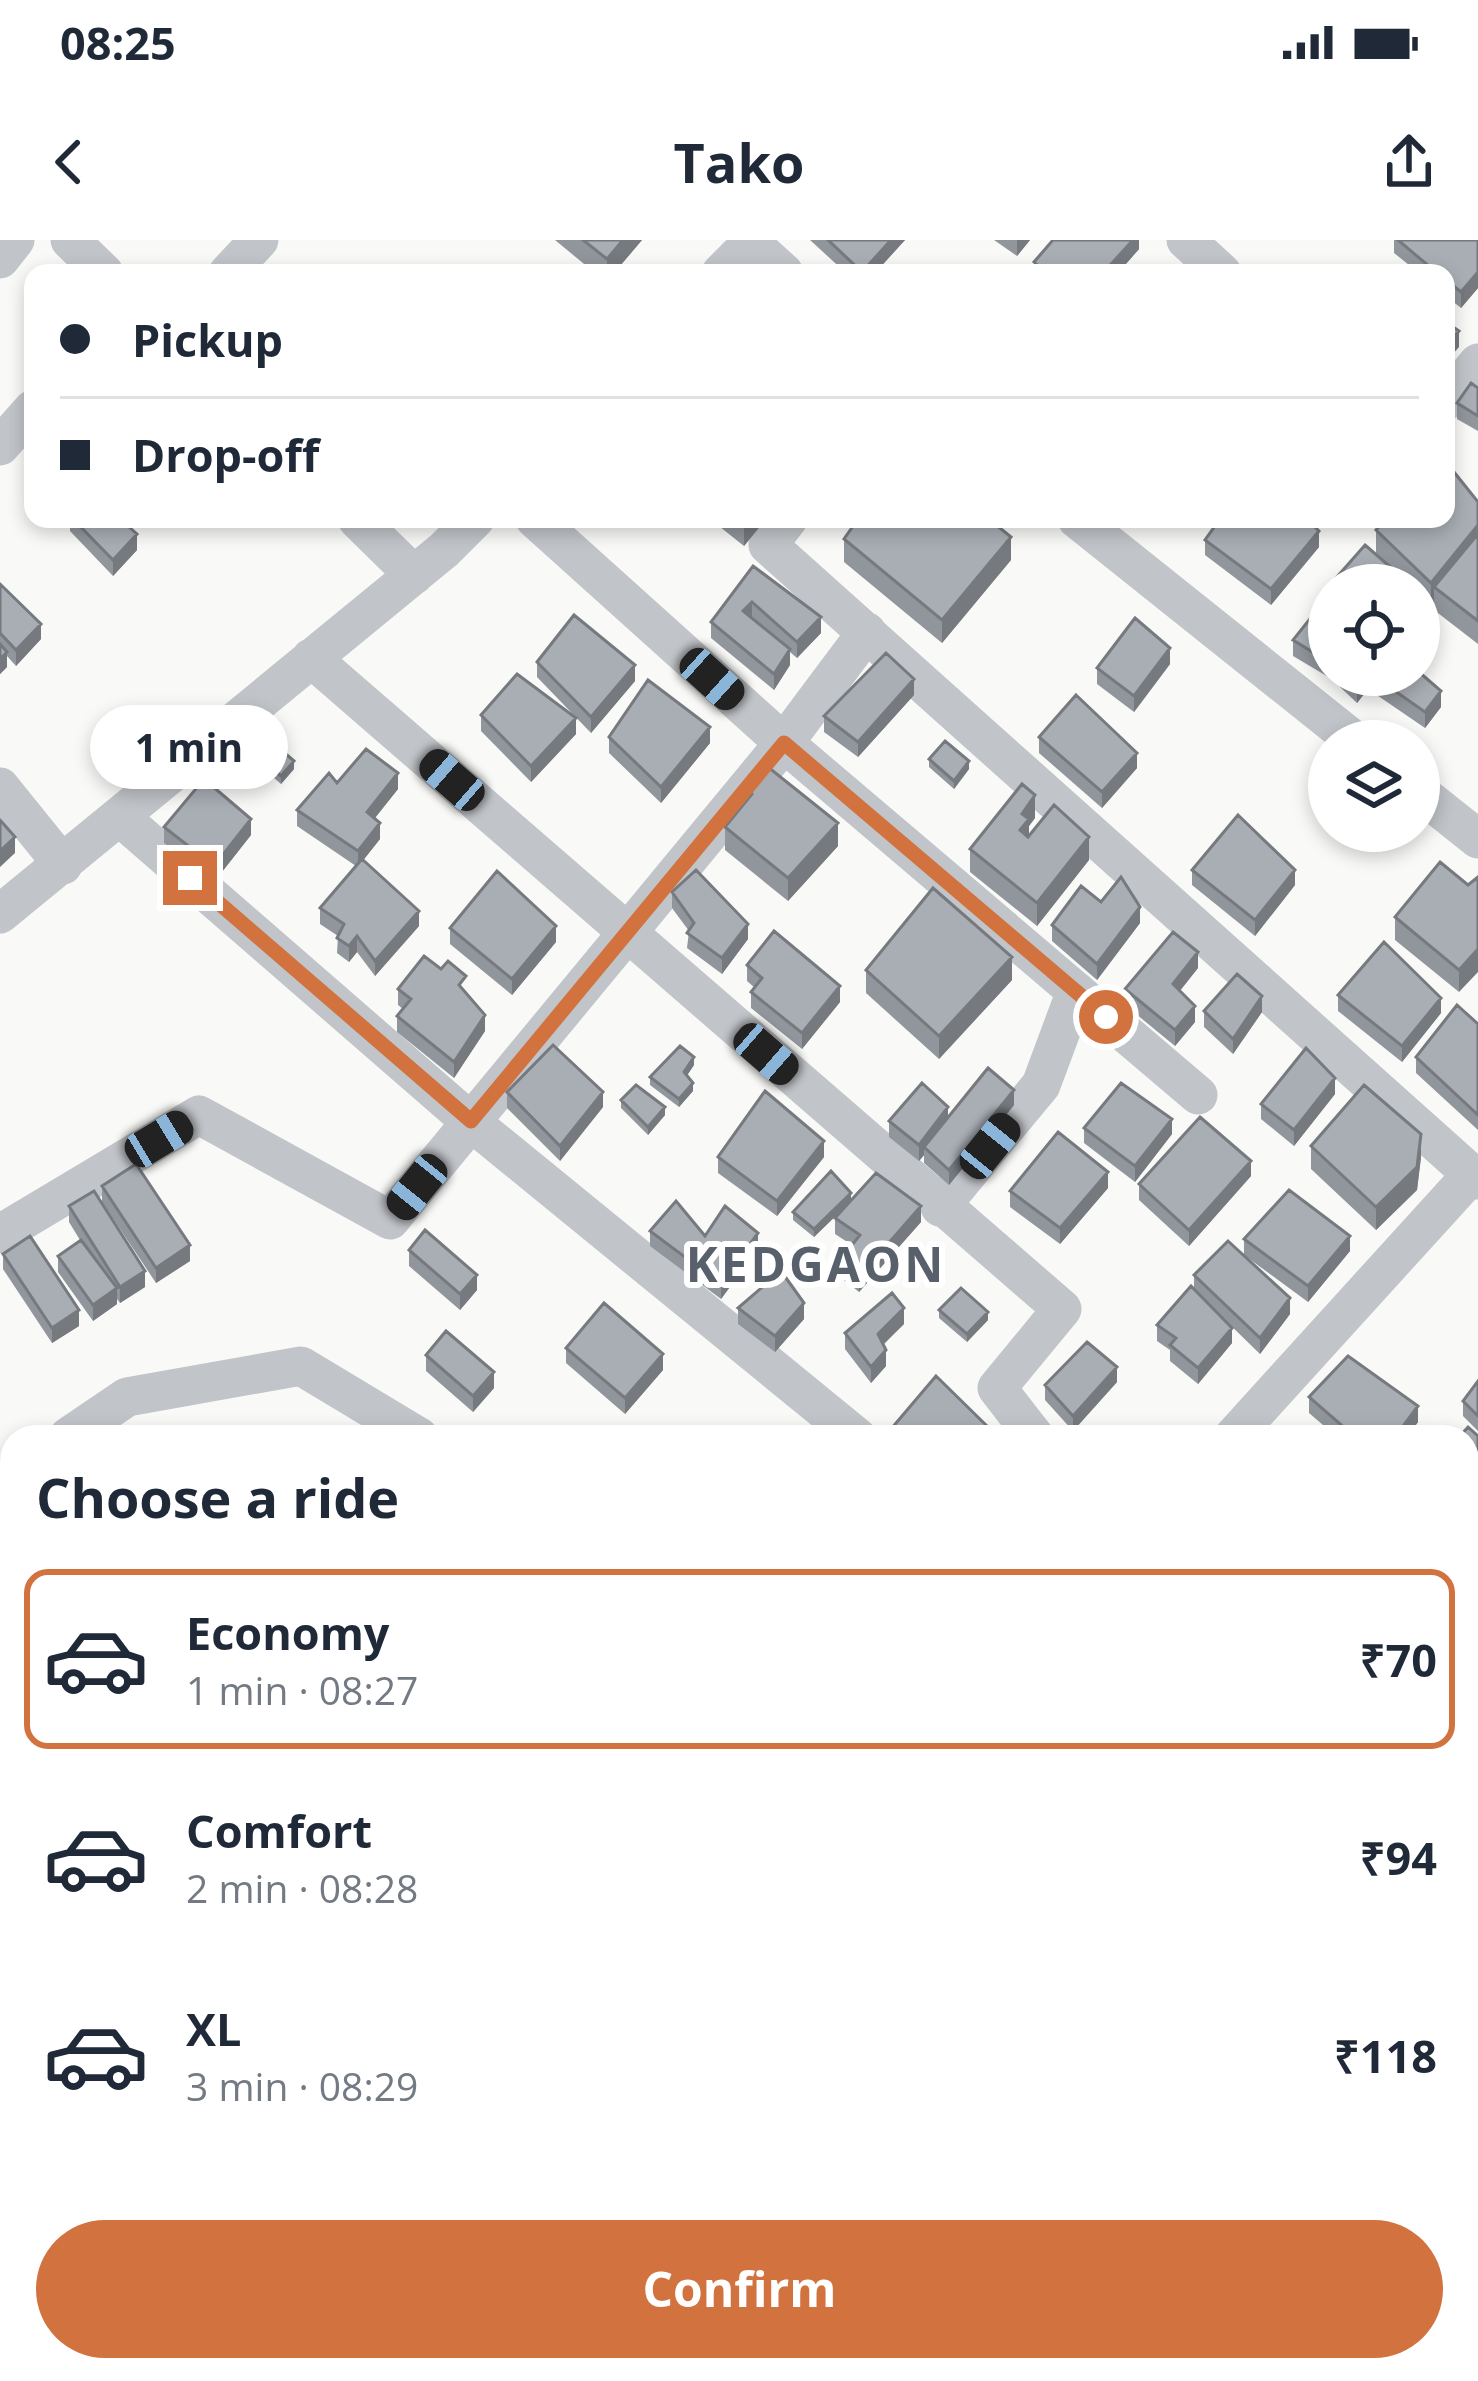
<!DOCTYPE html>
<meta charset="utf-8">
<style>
body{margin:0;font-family:"Open Sans",sans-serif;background:#f2f2f3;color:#1f2937;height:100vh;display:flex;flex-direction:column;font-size:45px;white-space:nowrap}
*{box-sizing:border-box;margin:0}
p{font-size:39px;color:#747a83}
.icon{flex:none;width:66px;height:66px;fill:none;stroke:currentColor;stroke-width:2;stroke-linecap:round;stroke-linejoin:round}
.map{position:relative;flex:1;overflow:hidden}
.sheet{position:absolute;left:0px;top:1185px;width:1479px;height:957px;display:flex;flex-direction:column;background:#fff;border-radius:36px 36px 0 0;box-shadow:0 6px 18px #0003}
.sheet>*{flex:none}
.guide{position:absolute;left:24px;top:24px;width:1431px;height:264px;border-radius:24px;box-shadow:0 6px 18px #0003;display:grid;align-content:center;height:264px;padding:0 36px;background:#fff}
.buttons{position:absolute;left:1308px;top:324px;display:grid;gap:24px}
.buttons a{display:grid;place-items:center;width:132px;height:132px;border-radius:50%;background:#fff;box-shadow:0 6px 18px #0003;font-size:60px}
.end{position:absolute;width:54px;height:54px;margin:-27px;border:15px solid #d1723f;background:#fff;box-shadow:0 0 0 6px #fff}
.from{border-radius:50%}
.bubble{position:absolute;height:84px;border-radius:42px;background:#fff;box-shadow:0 6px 18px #0003;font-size:39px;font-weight:700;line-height:84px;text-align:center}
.car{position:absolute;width:36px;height:72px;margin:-36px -18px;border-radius:15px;box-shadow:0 0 9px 3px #0007;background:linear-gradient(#222 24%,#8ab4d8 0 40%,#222 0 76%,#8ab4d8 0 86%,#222 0)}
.guide b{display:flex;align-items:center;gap:42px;height:114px;font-size:45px}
.guide b+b{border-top:3px solid #e0e1e3}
.guide i{width:30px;height:30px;background:#1f2937}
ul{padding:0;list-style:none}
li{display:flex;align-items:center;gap:36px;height:180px;margin:0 24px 18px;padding:0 12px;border:6px solid transparent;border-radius:24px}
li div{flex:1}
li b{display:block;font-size:45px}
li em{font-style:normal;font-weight:700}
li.active{border-color:#d1723f}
li>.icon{width:108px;height:108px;stroke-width:1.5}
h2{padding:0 36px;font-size:54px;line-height:144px}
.cta{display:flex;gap:24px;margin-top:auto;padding:24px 36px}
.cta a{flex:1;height:138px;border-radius:72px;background:#d1723f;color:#fff;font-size:48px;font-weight:700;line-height:138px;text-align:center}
.status{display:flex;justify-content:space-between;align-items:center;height:84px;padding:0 60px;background:#fff;direction:ltr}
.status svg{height:33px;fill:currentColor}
header{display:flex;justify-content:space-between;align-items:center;height:156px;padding:0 36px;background:#fff;font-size:54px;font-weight:700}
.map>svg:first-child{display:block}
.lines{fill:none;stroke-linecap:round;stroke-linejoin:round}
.minor{stroke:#c1c4c8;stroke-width:39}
.wall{fill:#91969c}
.shaded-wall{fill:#767a7f}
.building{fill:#a9aeb5;stroke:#767a7f;stroke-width:3}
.route{stroke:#d1723f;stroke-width:15}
.labels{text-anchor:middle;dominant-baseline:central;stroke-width:12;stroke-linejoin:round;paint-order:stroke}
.district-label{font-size:48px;font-weight:bold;letter-spacing:3px;fill:#58606b;stroke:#fff}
</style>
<div class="status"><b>08:25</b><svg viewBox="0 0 49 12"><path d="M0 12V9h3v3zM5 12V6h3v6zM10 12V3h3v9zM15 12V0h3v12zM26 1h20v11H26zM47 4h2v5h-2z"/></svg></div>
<header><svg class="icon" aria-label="back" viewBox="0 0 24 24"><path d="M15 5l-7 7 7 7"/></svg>Tako<svg class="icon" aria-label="share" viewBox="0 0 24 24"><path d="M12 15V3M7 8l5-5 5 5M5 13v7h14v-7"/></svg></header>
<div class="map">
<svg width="1478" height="2141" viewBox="0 0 1478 2141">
<rect width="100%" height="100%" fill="#f9f9f7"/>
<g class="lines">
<path class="minor" d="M70,0L104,33
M1186,0L1222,33
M751,3L784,33
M0,19L15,0
M228,33L259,0
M721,33L754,0
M1446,161L1478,123
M0,206L33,169
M357,279L414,335
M535,279L784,503L1198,855
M788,279L768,305L1478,940
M1077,279L1355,501
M311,418L1062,1069L997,1148L1035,1197
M0,547L63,625
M1419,552L1478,599
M120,577L471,882L857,1197
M0,674L444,310L475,279
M940,967L1041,845L1076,751
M0,994L199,875L390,980L784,503L867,392
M68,1197L127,1157L301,1126L419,1197
M1233,1197L1472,934
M0,1242L12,1234
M1467,1331L1478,1319
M0,1475L12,1471
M1467,1659L1478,1668
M0,1852L12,1841
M1467,1977L1478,1963
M1326,2141L1336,2130"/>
</g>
<path class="wall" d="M555,0H642L614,33H595Z
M810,0H905L875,33H846Z
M994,0H1030L1017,16Z
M1139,0V9L1118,33H1034V22Z
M1394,0H1478V48L1461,68L1446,56V33H1419L1394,13Z
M1478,148V191L1457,179V163Z
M1478,262V404L1434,370V361L1431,366L1419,354V345H1409L1402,338V345H1329V435H1333L1330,438L1293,416V400L1329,355V345L1376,313V290Z
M70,279H120L137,310L113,336L70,291Z
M710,279H766L744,306Z
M1260,283L1319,307L1271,365L1205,315V300Z
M844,299L1011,320L942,403L844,322Z
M753,326L821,393L797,418L790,412V425L774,450L711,398V382Z
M0,344L41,399L16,426L7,416V427L0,434Z
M537,422L635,441L591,493L537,437Z
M1170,424L1134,472L1097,444V428Z
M1340,435H1419L1441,467L1425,488L1368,449L1357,463L1340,447Z
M914,455L858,517L824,492V476Z
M481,475L576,494L531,542L481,491Z
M609,497L710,503L661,563L609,513Z
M1039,497L1137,528L1102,568L1039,513Z
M242,502L294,529L281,544L242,510Z
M929,519L969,529L954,549L929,527Z
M337,543L398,549L374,579L380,599L363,620L419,686L375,736L357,712L349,722L337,713L338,696L320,684V668L356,626L297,586V570Z
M745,546L838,606L788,661L725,610V587L745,562Z
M1035,578L1029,586V595L1089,620L1037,686L970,632V609Z
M164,587L251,595L214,642L164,603Z
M1192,630L1295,645L1255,696L1192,645Z
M1468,645L1459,752L1395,700V677Z
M672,652L748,699L722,734L687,708L689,691L672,668Z
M1101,662L1140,683L1097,740L1052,701V685Z
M450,688L556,702L512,755L450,704Z
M747,725L840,762L802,809L751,768V752L755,748L747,741Z
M1198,728L1180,751L1195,782L1175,806L1125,765V749Z
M866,730L1012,740L939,819L866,753Z
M398,749L466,751L485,791L454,838L397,792V776L403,769L398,765Z
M1338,755L1441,773L1402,822L1338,771Z
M1204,771L1262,772L1233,814L1204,787Z
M1478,784V890L1416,833V817Z
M694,825L687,835L693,851L679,867L650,845V837Z
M507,852L603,867L560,921L507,868Z
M1335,854L1294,906L1261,879V864Z
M621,860L665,875L648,895L621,868Z
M1014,865L949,945L924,923V915L919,921L889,897V881L948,877Z
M1084,888L1172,894L1135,942L1084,903Z
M1311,906L1421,917L1417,950L1376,990L1311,929Z
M718,917H824L777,976L718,933Z
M1251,936L1189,1006L1139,960V944Z
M102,946L190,1021L156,1043L102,962Z
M1108,948L1060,1004L1010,967V951Z
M851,961L921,982L859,1052L839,1036V1021L852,1005L835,994V978L849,963L814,997L793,980V972Z
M69,966L145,1047L120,1063L117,1059V1064L93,1081L58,1032V1016L80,1000L69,982Z
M650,991L705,996L758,1009L721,1059L650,1006Z
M1244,999L1350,1011L1308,1062L1244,1015Z
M409,1010L477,1050L460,1070L409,1026Z
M3,1014L79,1086L52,1103L3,1029Z
M1194,1035L1290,1074L1260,1114L1220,1075L1232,1103L1198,1144L1170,1121V1110L1157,1101V1085L1194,1050Z
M738,1068L804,1079L775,1112L738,1084Z
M939,1070L988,1080L967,1102L939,1078Z
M904,1084L883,1104L886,1126L871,1143L845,1109V1093Z
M566,1108L663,1130L625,1174L566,1123Z
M426,1115L494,1148L473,1172L426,1131Z
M1478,1141V1191L1463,1176V1161Z
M1117,1142L1073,1191L1045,1160V1145Z
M1309,1157L1418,1182L1407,1197H1337L1309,1173Z"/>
<path class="shaded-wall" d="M623,0H642L614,33H607V19Z
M891,0H905L875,33H862Z
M1017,0H1030L1017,16Z
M1133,0H1139V9L1118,33H1103Z
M1478,32V48L1461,68V52Z
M1459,91V107L1446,122V106Z
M747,279H766L744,306V283Z
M1478,285V308L1434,347V361L1431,366V343Z
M1319,291V307L1271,365V349Z
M137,294V310L113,336V320Z
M1011,297V320L942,403V380Z
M752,362V378L743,371Z
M821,377V393L797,418V402Z
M41,384V399L16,426V410Z
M1170,408V424L1134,472V456Z
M790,409V425L774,450V434Z
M7,412V427L0,434V419Z
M635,425V441L591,493V477Z
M1367,435H1368V449L1357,463V447Z
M914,439V455L858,517V502Z
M1441,451V467L1425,488V472Z
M576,478V494L531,542V526Z
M710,487V503L661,563V547Z
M1137,513V528L1102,568V552Z
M294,521V529L281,544V536Z
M969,521V529L954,549V541Z
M398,533V549L367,588V572Z
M1035,555V578L1029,586V602L1020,613L1022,574Z
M251,579V595L214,642V626Z
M380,583V599L358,627V611Z
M838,583V606L788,661V638Z
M15,597V613L0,627V611Z
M1089,597V620L1037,686V663Z
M1295,630V645L1255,696V680Z
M1140,667V683L1097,740V724Z
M419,671V686L375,736V721Z
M748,684V699L722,734V718Z
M556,686V702L512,755V739Z
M357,696V712L349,722V706Z
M1478,709V732L1459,752V730Z
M1198,712V728L1173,759V744Z
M1012,717V740L939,819V796Z
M840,746V762L802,809V793Z
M1262,756V772L1233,814V799Z
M1441,758V773L1402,822V806Z
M1195,766V782L1175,806V790Z
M485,775V791L454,838V822Z
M694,817V825L684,840V832Z
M1335,838V854L1294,906V890Z
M693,843V851L679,867V859Z
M1014,850V865L949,945V930Z
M603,852V867L560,921V906Z
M665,867V875L648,895V887Z
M948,867V883L924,907V915L919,921V905Z
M1172,879V894L1135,942V926Z
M1421,894V917L1417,950L1376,990V967Z
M824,901V917L777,976V961Z
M1251,921V936L1189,1006V990Z
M1108,932V948L1060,1004V988Z
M851,953V961L814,997V989Z
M921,966V982L859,1052V1037Z
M758,993V1009L721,1059V1044Z
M1350,996V1011L1308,1062V1046Z
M190,1005V1021L156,1043V1028Z
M145,1031V1047L120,1063V1047Z
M477,1035V1050L460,1070V1054Z
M117,1048V1064L93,1081V1065Z
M1290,1058V1074L1260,1114V1098Z
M804,1063V1079L775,1112V1096Z
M904,1068V1084L878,1110V1094Z
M79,1070V1086L52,1103V1088Z
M988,1072V1080L967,1102V1094Z
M1232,1088V1103L1198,1144V1128Z
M886,1110V1126L871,1143V1127Z
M663,1114V1130L625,1174V1158Z
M1117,1127V1142L1073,1191V1176Z
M494,1132V1148L473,1172V1156Z
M1418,1166V1182L1407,1197H1395Z
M1478,1257V1273L1467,1286V1271Z
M1478,1758V1774L1467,1787V1771Z"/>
<path class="building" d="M583,0H623L607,19Z
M828,0H891L862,32Z
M1053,0H1133L1103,33H1046L1034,22Z
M1398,0H1478V32L1461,52L1446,40V33H1437Z
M1446,82L1459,91L1446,106Z
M1471,143L1478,148V176L1457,163Z
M1446,222L1478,262V285L1431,343L1376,290L1386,279H1446Z
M73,279H120L137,294L113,320Z
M858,279H989L1011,297L942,380L844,299Z
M1220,279H1255L1260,283L1264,279H1307L1319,291L1271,349L1205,300Z
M1478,294V381L1434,347Z
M1365,305L1402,337L1395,345L1329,346Z
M753,326L821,377L797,402L752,362L743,371L790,409L774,434L711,382Z
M0,344L41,384L16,410L0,393Z
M1329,355V422L1293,400Z
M574,375L635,425L591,477L537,422Z
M1135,378L1170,408L1134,456L1097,428Z
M0,404L7,412L0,419Z
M886,413L914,439L858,502L824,476Z
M1419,432L1441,451L1425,472L1372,435H1419Z
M517,434L576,478L531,526L481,475Z
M1344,435H1367L1357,447Z
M648,440L710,487L661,547L609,497Z
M1076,455L1137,513L1102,552L1039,497Z
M256,488L294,521L281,536L242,502Z
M945,501L969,521L954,541L929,519Z
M366,509L398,533L367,572L380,583L358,611L297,570L329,533L337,543Z
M763,523L838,583L788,638L725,587L752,554L745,546Z
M204,539L251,579L214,626L164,587Z
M1022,544L1035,555L1022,574L1029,579L1020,590L1028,597L1054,565L1089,597L1037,663L970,609Z
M1238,575L1295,630L1255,680L1192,630Z
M0,580L15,597L0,611Z
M362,619L419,671L375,721L357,696L349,706L337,698L344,684L320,668Z
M1440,622L1468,645L1478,637V709L1459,730L1395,677Z
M696,630L748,684L722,718L687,693L694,683L672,652Z
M497,631L556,686L512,739L450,688Z
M1121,637L1140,667L1097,724L1052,685L1081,646L1101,662Z
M933,648L1012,717L939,796L866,730Z
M774,691L840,746L802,793L751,752L762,738L747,725Z
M1173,692L1198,712L1173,744L1195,766L1175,790L1125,749Z
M1384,702L1441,758L1402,806L1338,755Z
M424,716L441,729L448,721L466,736L459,745L485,775L454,822L397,776L411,759L398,749Z
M1237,734L1262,756L1233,799L1204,771Z
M1457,765L1478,784V875L1416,817Z
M553,805L603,852L560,906L507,852Z
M680,806L694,817L684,832L693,843L679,859L650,837Z
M1306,808L1335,838L1294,890L1261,864Z
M988,828L1014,850L949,930L924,907Z
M922,843L948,867L919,905L889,881Z
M1121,843L1172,879L1135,926L1084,888Z
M636,845L665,867L648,887L621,860Z
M1364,845L1421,894L1417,927L1376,967L1311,906Z
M765,851L824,901L777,961L718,917Z
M1200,877L1251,921L1189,990L1139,944Z
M1058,892L1108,932L1060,988L1010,951Z
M136,924L190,1005L156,1028L102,946Z
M831,931L851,953L814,989L793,972Z
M876,933L921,966L859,1037L839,1021L860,995L835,978Z
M1289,950L1350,996L1308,1046L1244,999Z
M94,951L145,1031L120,1047L69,966Z
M676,961L705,996L725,966L758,993L721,1044L650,991Z
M425,990L477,1035L460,1054L409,1010Z
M30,996L79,1070L52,1088L3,1014Z
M81,1000L117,1048L93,1065L58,1016Z
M1228,1001L1290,1058L1260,1098L1194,1035Z
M781,1031L804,1063L775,1096L738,1068Z
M1191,1046L1232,1088L1198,1128L1170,1105L1176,1098L1157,1085Z
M961,1048L988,1072L967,1094L939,1070Z
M892,1053L904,1068L878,1094L886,1110L871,1127L845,1093Z
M604,1063L663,1114L625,1158L566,1108Z
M446,1091L494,1132L473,1156L426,1115Z
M1087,1102L1117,1127L1073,1176L1045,1145Z
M1348,1116L1418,1166L1395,1197H1355L1309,1157Z
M936,1136L987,1186L977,1197H902L891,1189Z
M1478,1141V1176L1463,1161Z
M1468,1187L1478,1196V1257L1467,1271V1197H1459Z
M1475,1687L1478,1689V1758L1467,1771V1697Z"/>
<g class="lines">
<path class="route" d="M190,638L471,881L784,503L1106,777"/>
</g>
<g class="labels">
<g class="district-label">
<text x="816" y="1023">KEDGAON</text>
</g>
</g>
</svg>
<div class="buttons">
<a><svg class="icon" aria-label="locate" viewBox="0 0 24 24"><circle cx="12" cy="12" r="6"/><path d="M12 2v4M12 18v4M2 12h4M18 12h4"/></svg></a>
<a><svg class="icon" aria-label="layers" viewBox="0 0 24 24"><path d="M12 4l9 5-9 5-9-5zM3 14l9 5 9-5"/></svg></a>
</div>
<i class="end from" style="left:1106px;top:777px"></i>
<i class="end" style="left:190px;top:638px"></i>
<div class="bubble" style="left:90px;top:465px;width:198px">1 min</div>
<i class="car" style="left:712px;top:439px;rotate:132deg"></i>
<i class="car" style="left:452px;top:540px;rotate:311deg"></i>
<i class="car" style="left:766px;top:814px;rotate:131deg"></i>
<i class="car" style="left:159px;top:899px;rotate:59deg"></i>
<i class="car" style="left:990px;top:906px;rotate:39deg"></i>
<i class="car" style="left:417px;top:947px;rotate:219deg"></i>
<div class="guide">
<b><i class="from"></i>Pickup</b>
<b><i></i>Drop-off</b>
</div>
<section class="sheet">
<h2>Choose a ride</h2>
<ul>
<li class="active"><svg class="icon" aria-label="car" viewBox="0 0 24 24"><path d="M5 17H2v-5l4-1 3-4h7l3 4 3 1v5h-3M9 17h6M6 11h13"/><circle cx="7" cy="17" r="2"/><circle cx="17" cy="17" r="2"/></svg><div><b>Economy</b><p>1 min · 08:27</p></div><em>₹70</em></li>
<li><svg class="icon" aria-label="car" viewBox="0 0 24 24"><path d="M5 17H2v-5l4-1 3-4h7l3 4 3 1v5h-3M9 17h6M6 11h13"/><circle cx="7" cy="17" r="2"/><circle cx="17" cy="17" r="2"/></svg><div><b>Comfort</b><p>2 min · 08:28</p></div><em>₹94</em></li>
<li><svg class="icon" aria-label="car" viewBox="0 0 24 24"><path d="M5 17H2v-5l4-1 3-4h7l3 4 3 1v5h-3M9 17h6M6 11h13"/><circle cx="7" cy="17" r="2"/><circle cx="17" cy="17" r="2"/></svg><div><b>XL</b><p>3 min · 08:29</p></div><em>₹118</em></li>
</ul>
<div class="cta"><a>Confirm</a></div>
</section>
</div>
